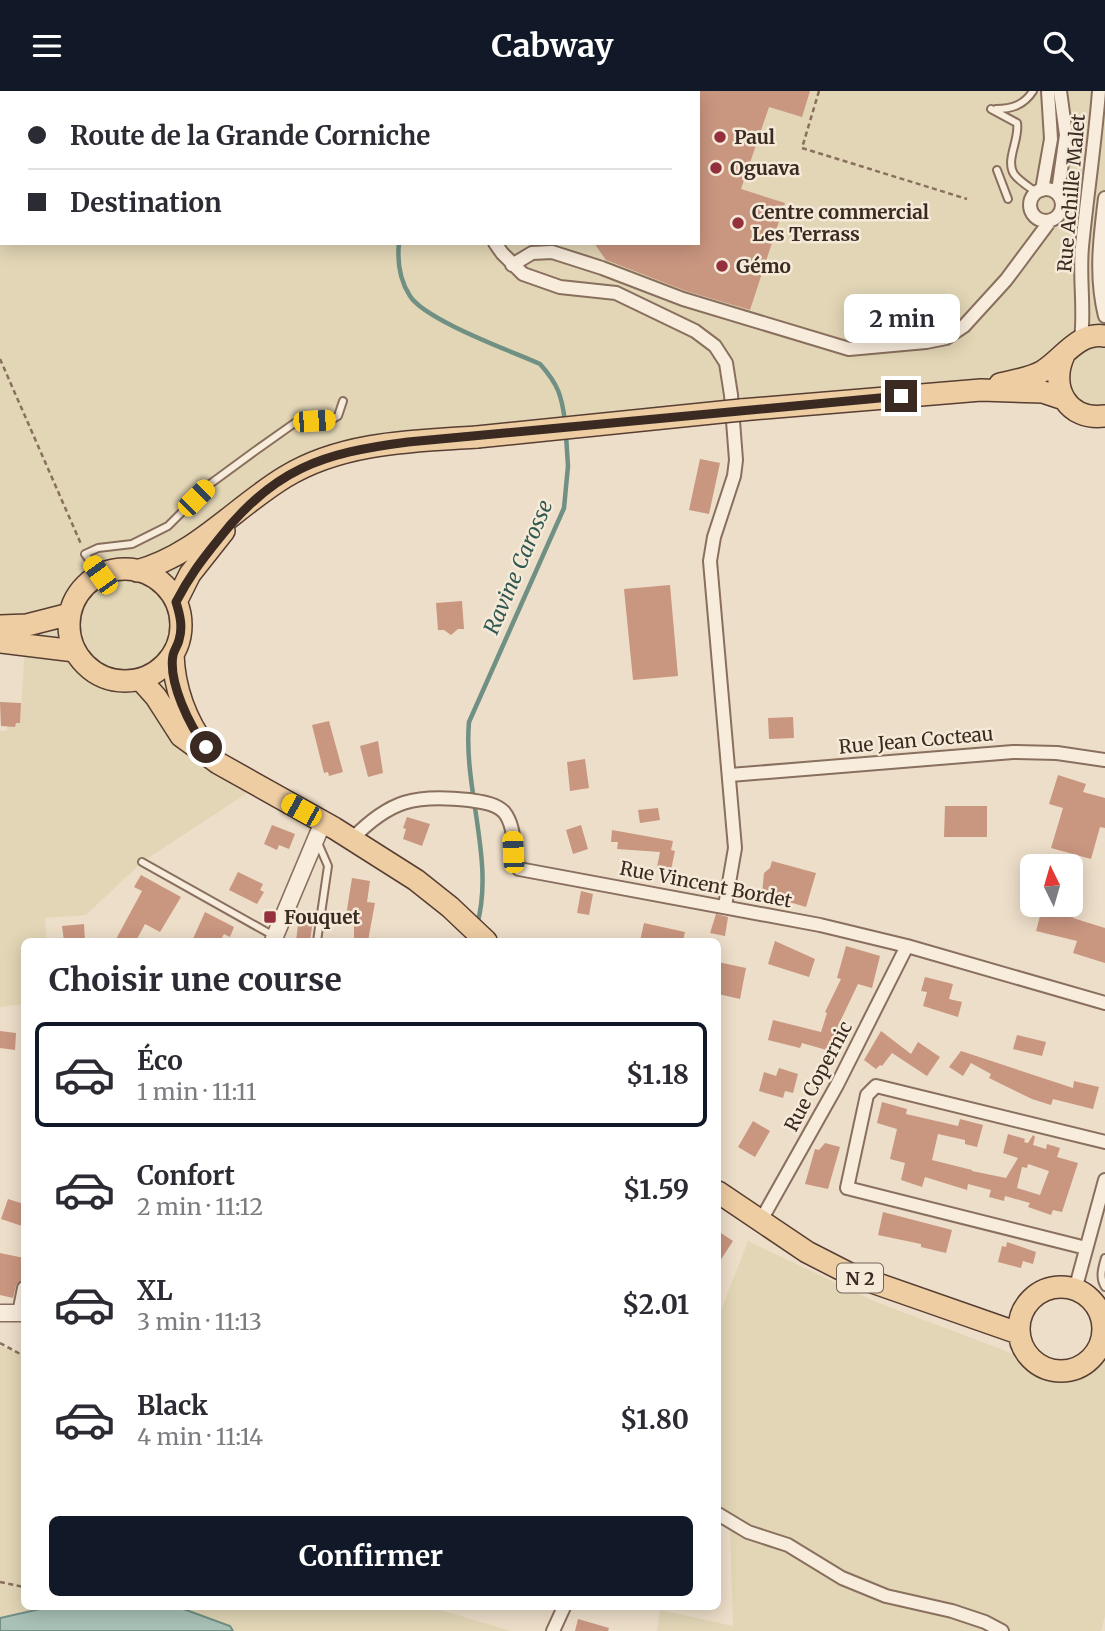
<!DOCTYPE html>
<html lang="fr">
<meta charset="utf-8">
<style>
body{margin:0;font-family:Merriweather,serif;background:#f7f7f7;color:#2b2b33;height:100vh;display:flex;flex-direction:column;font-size:26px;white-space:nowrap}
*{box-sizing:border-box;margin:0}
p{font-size:23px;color:#7c7c81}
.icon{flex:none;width:38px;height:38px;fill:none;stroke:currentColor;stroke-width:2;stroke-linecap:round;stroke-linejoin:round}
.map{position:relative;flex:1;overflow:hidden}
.drawer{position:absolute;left:21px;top:847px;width:700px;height:672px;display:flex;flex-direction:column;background:#fff;border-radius:10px;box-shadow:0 4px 18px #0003}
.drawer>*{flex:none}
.hud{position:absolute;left:0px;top:0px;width:700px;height:154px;box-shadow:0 4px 18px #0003;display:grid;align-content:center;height:154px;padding:0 28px;background:#fff}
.needle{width:46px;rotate:355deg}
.fabs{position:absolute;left:1020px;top:763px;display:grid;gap:14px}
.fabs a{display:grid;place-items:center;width:63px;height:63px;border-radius:10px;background:#fff;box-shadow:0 4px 18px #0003;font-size:35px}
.end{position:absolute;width:32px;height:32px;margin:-16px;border:9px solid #3a2a21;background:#fff;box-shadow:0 0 0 4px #fff}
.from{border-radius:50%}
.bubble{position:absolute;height:49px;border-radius:10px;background:#fff;box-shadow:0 4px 18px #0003;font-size:23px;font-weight:700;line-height:49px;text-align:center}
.car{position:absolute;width:21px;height:42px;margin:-21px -10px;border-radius:9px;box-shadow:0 0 5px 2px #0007;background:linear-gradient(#f5c518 24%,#345 0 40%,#f5c518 0 76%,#345 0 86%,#f5c518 0)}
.hud b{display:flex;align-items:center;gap:24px;height:66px;font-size:26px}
.hud b+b{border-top:2px solid #e1e1e2}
.hud i{width:18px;height:18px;background:#2b2b33}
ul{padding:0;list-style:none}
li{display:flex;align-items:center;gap:21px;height:105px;margin:0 14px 10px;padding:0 14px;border:4px solid transparent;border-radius:10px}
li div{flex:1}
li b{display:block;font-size:26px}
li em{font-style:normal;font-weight:700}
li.current{border-color:#111827}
li>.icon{width:63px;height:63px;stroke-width:1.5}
h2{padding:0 28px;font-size:32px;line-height:84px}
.cta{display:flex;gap:14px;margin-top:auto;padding:14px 28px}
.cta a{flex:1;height:80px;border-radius:10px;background:#111827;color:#fff;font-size:28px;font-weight:700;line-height:80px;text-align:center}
header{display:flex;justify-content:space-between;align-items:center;height:91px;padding:0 28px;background:#111827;color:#fff;font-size:32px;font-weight:700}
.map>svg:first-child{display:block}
.farmland{fill:#e2d6b6;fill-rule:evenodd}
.water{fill:#a9c1b7;stroke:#709084;stroke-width:2}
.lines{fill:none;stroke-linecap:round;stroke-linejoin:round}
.stream{stroke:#709084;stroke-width:4.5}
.building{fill:#c99680;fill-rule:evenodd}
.service-casing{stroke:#896f5e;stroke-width:10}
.minor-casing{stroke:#896f5e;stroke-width:16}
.tertiary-casing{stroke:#896f5e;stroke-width:19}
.primary-casing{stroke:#573e32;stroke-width:24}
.path{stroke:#896f5e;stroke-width:2.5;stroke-dasharray:5 3.5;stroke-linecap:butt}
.service{stroke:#f8ecdc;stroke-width:6}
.minor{stroke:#f8ecdc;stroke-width:12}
.tertiary{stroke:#f8ecdc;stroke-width:16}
.primary{stroke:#eecda3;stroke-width:21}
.primary-bridge-casing{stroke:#573e32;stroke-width:24;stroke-linecap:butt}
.primary-bridge{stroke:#eecda3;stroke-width:21}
.route{stroke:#3a2a21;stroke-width:9}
.poi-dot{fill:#95303d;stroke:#f5e9d8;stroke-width:2.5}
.labels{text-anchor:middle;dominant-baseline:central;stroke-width:5;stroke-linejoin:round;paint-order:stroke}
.shield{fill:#f5e9d8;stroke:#726358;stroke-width:2}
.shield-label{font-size:18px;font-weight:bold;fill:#3a2a21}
.poi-label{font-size:19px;font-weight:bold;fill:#3a2a21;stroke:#f5e9d8;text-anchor:start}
.street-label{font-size:19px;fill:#3a2a21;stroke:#f5e9d8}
.water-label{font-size:21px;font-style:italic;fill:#315951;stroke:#f5e9d8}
</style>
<header><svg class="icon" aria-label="menu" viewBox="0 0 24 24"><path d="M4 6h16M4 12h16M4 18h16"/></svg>Cabway<svg class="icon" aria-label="search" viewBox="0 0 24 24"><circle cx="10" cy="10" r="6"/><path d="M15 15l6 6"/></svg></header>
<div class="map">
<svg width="1105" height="1540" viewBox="0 0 1105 1540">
<rect width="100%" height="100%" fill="#eddec9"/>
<path class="farmland" d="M0,0H1105V325L1043,301L341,362L230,432L176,511L180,524L181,540L179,551L164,582L218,672L258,695L142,771L86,824L45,827L47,850H24V913L0,916V640H6L7,635L15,636L16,632L20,631L25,556L0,551ZM2,2H698V152H2Z
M748,1150L876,1211L1006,1260L1018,1266L1044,1287L1068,1286L1105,1270V1525L1101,1540H657L660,1519L733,1535L730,1434L718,1426V1227Z
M0,1255L24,1263V1516H49L0,1527Z
M178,1516H430L511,1540H233L230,1535Z"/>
<path class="water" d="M49,1516H178L230,1535L233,1540H0V1527Z"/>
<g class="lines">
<path class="stream" d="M362,0L364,2
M399,152C397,171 399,188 410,205C425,229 511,260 540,273C558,293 562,305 565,331
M477,834C495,770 463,698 469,631L564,417L568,375L566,344"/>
</g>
<path class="building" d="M698,0H810L802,26L769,16L741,98L785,112L750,219L686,200L606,169L594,152H698Z
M700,368L720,372L709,423L689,419Z
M670,494L678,585L633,589L624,498Z
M462,510L464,538H458L451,544L444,539H438L436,512Z
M0,611L21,612L20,632H16L15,636L1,635Z
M793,626L794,647L769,648L768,627Z
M329,630L343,681L329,685L328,681L324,682L312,634Z
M378,650L383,682L368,686L360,655Z
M585,668L589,697L570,700L567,671Z
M1058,684L1086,693L1083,701L1105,707V737L1100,736L1091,768L1051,757L1063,717L1049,713Z
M945,715H987V746H944Z
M658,717L660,729L640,732L638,719Z
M407,726L430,733L422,755L403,748L406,738L403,737Z
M272,734L295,743L289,758L279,754L277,759L264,753Z
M581,734L588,758L573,763L566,739Z
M612,739L673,750L671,759L675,760L671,779L657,776L660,761L617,758L618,751H611Z
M772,770L816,782L806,816L762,803L764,782L770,777Z
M238,781L263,793L260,799L264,801L257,813L229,799Z
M141,784L181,806L160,841L145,833L136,850H115L142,800L134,796Z
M352,787L370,790L367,811L375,812L368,850H354V833L345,831Z
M581,800L593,803L589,824L577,822Z
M1043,814H1076L1073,827L1105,837V872L1073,862L1077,850L1036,840Z
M205,821L234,836L230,846L224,843L220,850H192Z
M716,823L728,826L725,845L710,842Z
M299,826L313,829L310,850H296Z
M644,832L685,841L683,850H640Z
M84,833L85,850H64L62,835Z
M775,850L815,868L809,886L768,873Z
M846,855L880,865L872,897L858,893L836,939L830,960L802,952L800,957L768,949L773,929L821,941L827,922L825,921L841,888L837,887Z
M718,871L746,877L740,908L718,903Z
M925,886L953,893L949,908L962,911L958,926L923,915L927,901L921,900Z
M0,940L16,942L15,959L0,957Z
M881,940L911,963L918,951L940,966L927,985L892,962L882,975L880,974L876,978L864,969Z
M1017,944L1046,951L1042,965L1013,958Z
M961,960L1073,997L1074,990L1099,996L1093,1018L1053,1008L1051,1014L1032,1008L989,987L991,983L971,972L963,985L949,976Z
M779,977L798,983L793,1002L785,1000L783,1007L759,1000L764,981L776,985Z
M882,1011L907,1018L906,1023L958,1035L960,1028L983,1034L977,1056L965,1053V1049L938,1043L932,1069L972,1079V1080L1006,1087L1018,1067L1003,1062L1008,1043L1025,1048L1024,1051L1028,1052L1033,1044L1035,1046L1033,1054L1046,1058L1047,1053L1060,1057L1057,1066L1078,1072L1062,1121L1053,1119L1051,1124L1028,1116L1030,1112L1005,1105L1004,1110L989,1106L991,1099L968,1093L967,1099L925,1086L922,1096L901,1089L905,1072L890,1068L897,1038L877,1032ZM1028,1073L1049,1080L1040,1104L1017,1097L1022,1076L1027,1077Z
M753,1030L770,1040L755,1066L738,1056Z
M825,1052L840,1056L828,1098L805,1093L815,1058L819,1059Z
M8,1108L24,1113L22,1135L1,1128Z
M883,1121L952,1139L946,1162L921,1156V1153L878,1144Z
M718,1140L733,1150L718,1173Z
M1007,1151L1036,1161L1033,1173L1023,1170L1021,1177L998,1171L1002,1155L1006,1156Z
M0,1162L24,1167L21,1189L16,1195L13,1207L0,1204Z
M578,1528L609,1537L608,1540H575Z"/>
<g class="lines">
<defs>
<path id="service" d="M991,18L1017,32C1020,48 1005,69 1014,83C1019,90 1029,96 1036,101
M996,18C1012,18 1024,14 1033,0
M997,79L1008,108
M100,484L85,463L98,457L132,453L168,435L210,393L255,360L296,331L333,328L338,325L343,310
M142,771L274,845
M317,850L328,775L318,752
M1105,1167C1102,1177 1099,1187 1105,1196"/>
<path id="minor" d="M449,0L450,2
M1030 114a16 16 0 1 1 32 0a16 16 0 1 1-32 0Z
M1042,99L1051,48L1048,0
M1059,105V93L1066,44L1060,0
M1105,107C1100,147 1095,186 1105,225
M495,152L502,162L523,183L560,196L616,202L695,240L715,255L726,272L731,304L736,369L734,385L714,446L710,470L735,757L725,815
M512,174L532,162L552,161L602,177L683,208L849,258L926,251L946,247L964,235L1006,189L1050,130
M1081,248C1085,218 1079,187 1082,156C1087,104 1095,52 1099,0
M730,684L1013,661L1057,662L1105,669
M352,748C390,709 415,703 469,709C481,711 495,712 504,721C516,736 513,760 519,778L820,834L907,855L1105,912
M760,1131L837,994L907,855
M1086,1157L847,1097L867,1004L876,995L1105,1051
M1075,1199L1105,1089
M19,1222L24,1197
M718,1423L748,1441L788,1454L842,1487L886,1505L952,1520L985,1531L1002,1540
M553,1540L564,1516"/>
<path id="tertiary" d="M273,850L323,731
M0,1222H24"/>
<path id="primary" d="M1064,264C1049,296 1067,330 1105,325
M1000,293C1014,290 1031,287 1043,280C1064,267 1077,241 1105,245
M741,319L981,299L1043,301L1064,308
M69 534a56 56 0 1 1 112 0a56 56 0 1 1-112 0Z
M137,480C196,464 234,417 285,386C342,351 413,350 477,346
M176,511L190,483L224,440
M0,535L27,534L70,523
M0,551L75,560
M173,563C174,597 186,630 206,656
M140,588L156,606L181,645L218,672L334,737L416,789L450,816L486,850
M718,1101L807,1161L852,1184L1018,1242
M1019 1238a42 42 0 1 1 84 0a42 42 0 1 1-84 0Z"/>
</defs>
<use href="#service" class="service-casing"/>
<use href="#minor" class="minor-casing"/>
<use href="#tertiary" class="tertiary-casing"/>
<use href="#primary" class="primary-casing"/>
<path class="path" d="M27,0V2
M819,0L802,57L967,108
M0,74L2,72
M0,268L81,453
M0,1252L24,1265
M0,1491L24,1496"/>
<use href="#service" class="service"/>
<use href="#minor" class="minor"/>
<use href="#tertiary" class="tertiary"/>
<use href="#primary" class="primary"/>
<defs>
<path id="primary-bridge" d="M477,346L741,319"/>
</defs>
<use href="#primary-bridge" class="primary-bridge-casing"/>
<use href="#primary-bridge" class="primary-bridge"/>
</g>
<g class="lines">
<path class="route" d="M206,656C190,636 168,591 173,564C174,559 178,554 179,549C183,536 180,524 176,511C189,486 201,470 218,449C273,378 322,362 408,351L901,305"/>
</g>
<g class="poi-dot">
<circle cx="720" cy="46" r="7"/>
<circle cx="716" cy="77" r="7"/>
<circle cx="738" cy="132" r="7"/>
<circle cx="722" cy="175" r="7"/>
<rect x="263" y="819" width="14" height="14" rx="3.5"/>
</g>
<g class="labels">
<rect class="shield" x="837" y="1172.5" width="46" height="29" rx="5"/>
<g class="shield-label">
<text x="860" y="1187">N 2</text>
</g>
<g class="poi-label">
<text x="734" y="46">Paul</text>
<text x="730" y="77">Oguava</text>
<text x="752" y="121">Centre commercial<tspan x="752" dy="22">Les Terrass</tspan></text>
<text x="736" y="175">Gémo</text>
<text x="284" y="826">Fouquet</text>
</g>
<g class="street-label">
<text transform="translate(1071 102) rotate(-85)">Rue Achille Malet</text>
<text transform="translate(916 649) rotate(-5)">Rue Jean Cocteau</text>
<text transform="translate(706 793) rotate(11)">Rue Vincent Bordet</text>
<text transform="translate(818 985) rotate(-62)">Rue Copernic</text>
</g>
<g class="water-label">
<text transform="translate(518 476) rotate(-67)">Ravine Carosse</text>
</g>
</g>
</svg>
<div class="fabs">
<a><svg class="needle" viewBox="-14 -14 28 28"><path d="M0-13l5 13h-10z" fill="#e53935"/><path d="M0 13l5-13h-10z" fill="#7c7c81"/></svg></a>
</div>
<i class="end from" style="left:206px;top:656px"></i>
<i class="end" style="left:901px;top:305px"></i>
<div class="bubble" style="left:844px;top:203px;width:116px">2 min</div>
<i class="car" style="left:314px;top:330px;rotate:86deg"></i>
<i class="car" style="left:196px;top:407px;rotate:45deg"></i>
<i class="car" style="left:100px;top:484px;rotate:324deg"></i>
<i class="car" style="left:301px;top:719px;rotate:299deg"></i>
<i class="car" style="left:513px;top:761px;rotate:357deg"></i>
<div class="hud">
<b><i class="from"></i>Route de la Grande Corniche</b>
<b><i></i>Destination</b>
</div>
<section class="drawer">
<h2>Choisir une course</h2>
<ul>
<li class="current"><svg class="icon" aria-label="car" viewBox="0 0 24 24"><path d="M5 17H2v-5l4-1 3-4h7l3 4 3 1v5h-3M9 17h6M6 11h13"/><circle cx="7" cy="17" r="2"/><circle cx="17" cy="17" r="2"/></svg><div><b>Éco</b><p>1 min · 11:11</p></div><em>$1.18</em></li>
<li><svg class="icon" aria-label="car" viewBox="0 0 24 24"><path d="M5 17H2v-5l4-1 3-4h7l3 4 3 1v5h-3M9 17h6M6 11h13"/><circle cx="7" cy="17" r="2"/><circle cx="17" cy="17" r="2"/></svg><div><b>Confort</b><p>2 min · 11:12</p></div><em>$1.59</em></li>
<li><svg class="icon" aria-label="car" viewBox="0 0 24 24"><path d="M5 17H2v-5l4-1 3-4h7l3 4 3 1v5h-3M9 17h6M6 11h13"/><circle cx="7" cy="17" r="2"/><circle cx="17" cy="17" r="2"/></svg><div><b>XL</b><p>3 min · 11:13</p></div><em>$2.01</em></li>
<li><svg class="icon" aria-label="car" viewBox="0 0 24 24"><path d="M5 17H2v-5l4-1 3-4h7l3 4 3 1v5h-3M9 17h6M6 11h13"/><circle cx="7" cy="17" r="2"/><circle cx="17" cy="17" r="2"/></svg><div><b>Black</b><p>4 min · 11:14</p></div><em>$1.80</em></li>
</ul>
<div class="cta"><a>Confirmer</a></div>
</section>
</div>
